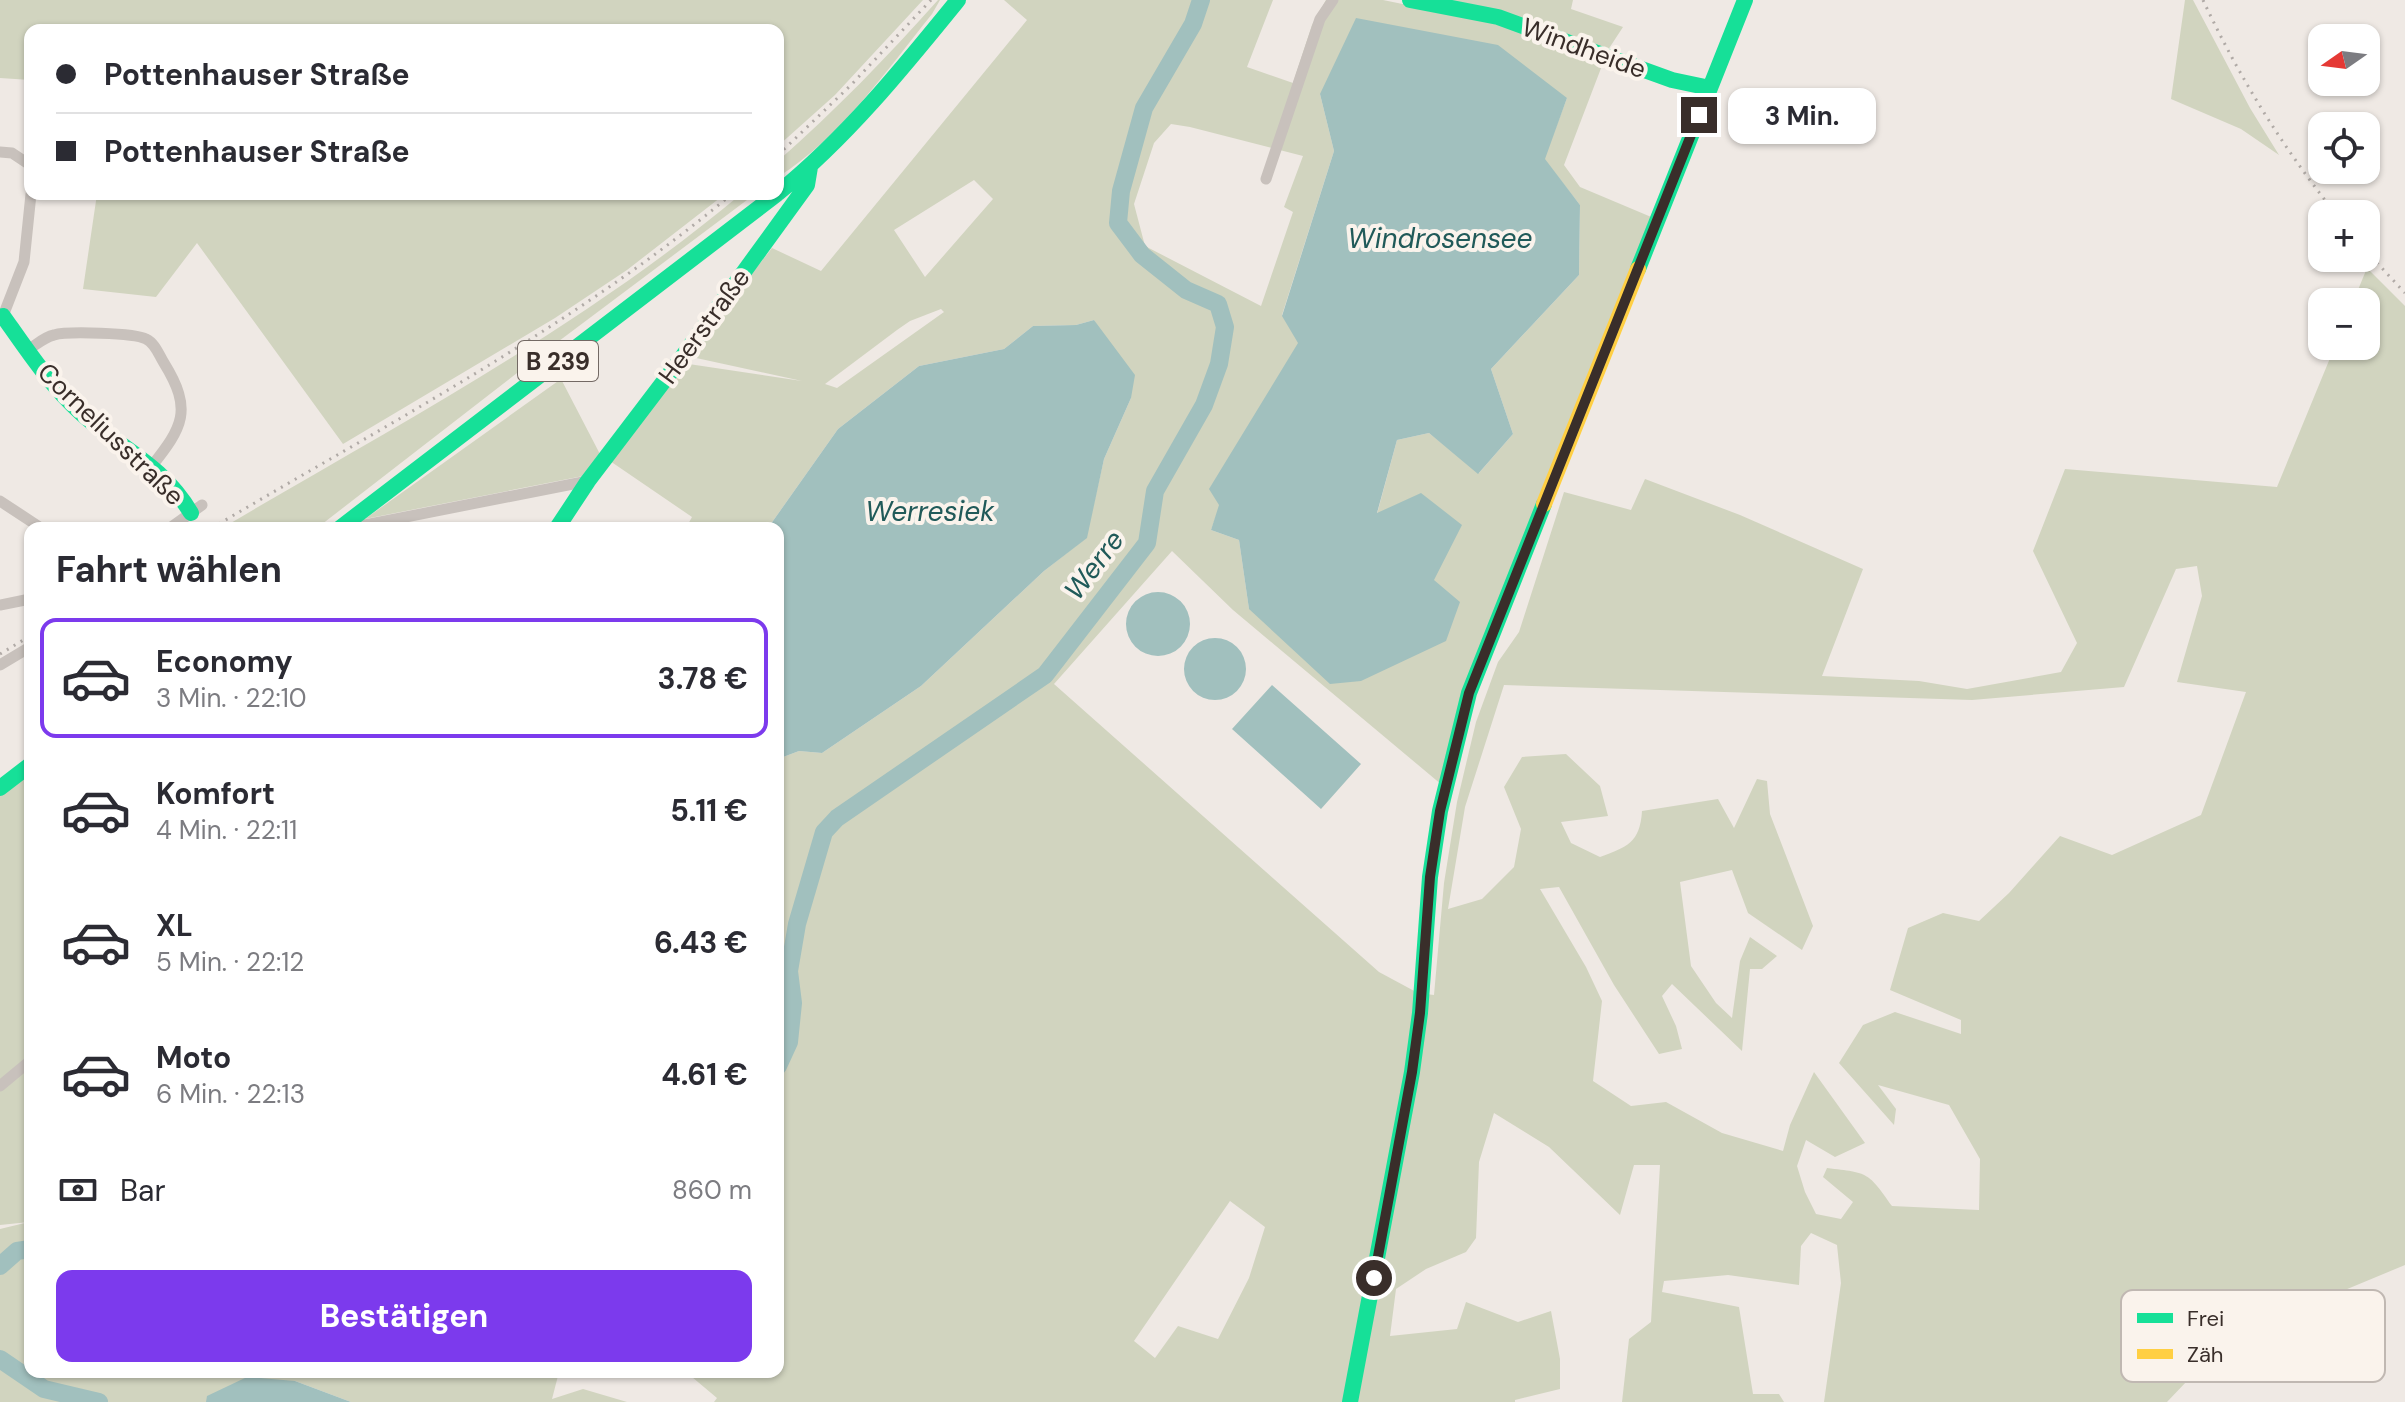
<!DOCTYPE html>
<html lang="de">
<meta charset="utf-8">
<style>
body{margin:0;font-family:"DM Sans",sans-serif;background:#f2f2f3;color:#2b2b33;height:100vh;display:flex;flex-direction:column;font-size:30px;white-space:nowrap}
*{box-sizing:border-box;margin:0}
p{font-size:26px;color:#7c7c81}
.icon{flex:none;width:44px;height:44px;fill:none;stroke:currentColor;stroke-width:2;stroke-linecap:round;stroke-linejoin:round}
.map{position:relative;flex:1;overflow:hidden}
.panel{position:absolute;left:24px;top:522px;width:760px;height:856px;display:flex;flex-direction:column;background:#fff;border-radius:16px;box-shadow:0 2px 6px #0004}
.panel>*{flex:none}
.banner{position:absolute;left:24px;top:24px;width:760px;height:176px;border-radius:16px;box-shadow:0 2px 6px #0004;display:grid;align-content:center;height:176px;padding:0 32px;background:#fff}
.needle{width:52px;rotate:256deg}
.tools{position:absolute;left:2308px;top:24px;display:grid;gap:16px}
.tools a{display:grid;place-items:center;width:72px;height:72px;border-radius:16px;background:#fff;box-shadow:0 2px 6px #0004;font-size:40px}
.end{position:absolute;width:36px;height:36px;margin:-18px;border:10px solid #392e2a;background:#fff;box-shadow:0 0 0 4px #fff}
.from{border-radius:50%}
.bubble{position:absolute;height:56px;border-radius:16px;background:#fff;box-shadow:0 2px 6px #0004;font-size:26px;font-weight:700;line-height:56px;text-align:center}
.banner b{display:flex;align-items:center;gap:28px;height:76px;font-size:30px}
.banner b+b{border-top:2px solid #e1e1e2}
.banner i{width:20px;height:20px;background:#2b2b33}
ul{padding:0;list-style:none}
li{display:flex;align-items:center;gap:24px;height:120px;margin:0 16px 12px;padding:0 16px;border:4px solid transparent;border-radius:16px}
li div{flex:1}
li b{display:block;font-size:30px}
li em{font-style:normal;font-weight:700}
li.current{border-color:#7c3aed}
li>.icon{width:72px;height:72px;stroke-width:1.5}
h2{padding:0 32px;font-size:36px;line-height:96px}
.pay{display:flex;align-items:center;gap:20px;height:88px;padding:0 32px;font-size:30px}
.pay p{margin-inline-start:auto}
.cta{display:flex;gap:16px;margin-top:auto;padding:16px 32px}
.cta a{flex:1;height:92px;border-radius:16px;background:#7c3aed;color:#fff;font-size:32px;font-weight:700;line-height:92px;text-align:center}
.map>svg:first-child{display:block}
.green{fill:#d1d4bf;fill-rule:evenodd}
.water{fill:#a1c0be}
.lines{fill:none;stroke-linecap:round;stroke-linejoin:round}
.river{stroke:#a1c0be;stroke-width:18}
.street{stroke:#c8c1bc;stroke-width:11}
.fast{stroke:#16e098;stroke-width:16}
.slow{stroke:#ffcf43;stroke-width:16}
.rail{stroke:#b0aaa6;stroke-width:3;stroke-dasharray:2 6;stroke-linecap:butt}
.route{stroke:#392e2a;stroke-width:10}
.labels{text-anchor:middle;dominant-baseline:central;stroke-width:8;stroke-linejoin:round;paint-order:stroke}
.shield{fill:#faf3ec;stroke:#736964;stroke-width:2}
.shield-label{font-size:24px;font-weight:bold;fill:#392e2a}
.street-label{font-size:26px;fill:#392e2a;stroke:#faf3ec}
.water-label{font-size:28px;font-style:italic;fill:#205a59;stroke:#faf3ec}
.key{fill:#faf3ec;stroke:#c0b8b2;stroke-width:2}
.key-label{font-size:22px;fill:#392e2a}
</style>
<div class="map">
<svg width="2405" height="1402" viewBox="0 0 2405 1402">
<rect width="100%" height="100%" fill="#efe9e4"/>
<path class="green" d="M0,0H923L835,95L778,146V30H30V80L0,78Z
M938,0H940L932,14C886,71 841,137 778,177V161C835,111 887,57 938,0Z
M1004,0H1273L1247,67L1293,83L1312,25L1326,0H1383L1495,23L1603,63L1564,165L1580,187L1656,219L1442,785L1233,610L1172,551L1054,684L1379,972L1418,993L1434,995L1444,883L1457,802L1476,722L1498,662L1519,632L1564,492L1631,510L1645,479L1740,515L1863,569L1822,676L1919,681L1967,689L2061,672L2077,643L2033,551L2065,469L2277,487L2335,346H2366V302H2353L2367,268L2405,306V1265L2227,1339L2167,1402H1824L1841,1283L1837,1245L1811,1233L1801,1246L1799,1285L1728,1275L1664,1281L1662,1292L1739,1307L1753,1394H1779L1784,1402H1622L1629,1339L1651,1322L1660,1165H1634L1620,1215L1549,1147L1494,1113L1479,1162L1476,1238L1466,1252L1426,1269L1396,1289L1390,1336L1457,1329L1466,1302L1518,1322L1551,1311L1560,1359V1389L1515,1400V1402H714L717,1398L686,1372H778V759L799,751L822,753L921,686L1044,571L1086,538L1104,459L1131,398L1094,320L1076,325L1033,326L1004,349L919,366L838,429L768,528H686L692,517L610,461L682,363L802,381L687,356L772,248L821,271L1027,20ZM1320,94L1567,98L1544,159L1580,205L1579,275L1491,369L1513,434L1479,473L1429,433L1397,440L1377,514L1434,580L1249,609L1239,540L1211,530L1220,505L1210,489L1299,343L1282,315L1334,151ZM1171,124L1190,127L1303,156L1284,207L1293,212L1261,306L1145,246L1134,204L1154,143ZM974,180L993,199L925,277L894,230ZM941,309L944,312L837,388L825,384L897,330L910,321ZM2197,566L2202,596L2177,682L2246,692L2201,815L2112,855L2060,836L2009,893L1979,921L1943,913L1908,928L1890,990L1961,1020V1034L1895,1012L1863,1025L1839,1063L1894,1125L1896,1109L1878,1085L1949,1105L1980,1159L1979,1210L1892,1206C1868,1172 1869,1173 1827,1168L1823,1177L1853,1202L1841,1219L1816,1214L1805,1192L1797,1166L1806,1140L1835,1157L1865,1143L1814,1072L1790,1125L1783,1151L1722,1133L1666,1102L1631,1106L1593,1081L1602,1001L1586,967L1540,889L1559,887L1614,985L1659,1054L1682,1049L1676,1026L1662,996L1672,984L1742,1051L1750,969H1762L1777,956L1750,937L1740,961L1732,1018L1716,1003L1691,966L1680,882L1732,870L1748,913L1802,950L1813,926L1770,814L1767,781L1757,779L1734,828L1718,799L1642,811C1640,843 1627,847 1600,857L1571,843L1561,822L1608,816L1600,786L1566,754L1522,757L1504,787L1521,829L1514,867L1482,899L1448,909L1465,807L1504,685L1972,700L2124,687L2176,569ZM1230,1201L1265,1227L1249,1278L1218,1339L1178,1326L1155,1358L1134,1341Z
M1440,0H1573L1571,9L1623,27L1606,53Z
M2185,0H2193L2250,108L2279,155L2241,129L2171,99Z
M97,194H725L627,270L555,318L343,444L197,243L156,297L83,289Z
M741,194H755L543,353L317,528H222C399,424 584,326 741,194Z
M561,379L602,458L583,476L365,519Z
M30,772V1372H559L552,1399L583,1389L627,1402H351L295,1381L215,1402H0V1229L29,1222L0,1225V795Z"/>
<path class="water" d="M1356,18L1498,45L1567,98L1545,159L1580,205L1579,275L1491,369L1513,434L1478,474L1429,433L1397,440L1377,513L1421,493L1462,525L1434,580L1460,602L1446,641L1361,681L1330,684L1249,609L1239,540L1211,530L1219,505L1209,489L1298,343L1282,316L1334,151L1320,94Z
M1094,320L1135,375L1131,398L1104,459L1087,538L1044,571L921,686L822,753L799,751L778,759V528H768L838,429L919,366L1004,349L1033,326L1076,325Z
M1126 624a32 32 0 1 1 64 0a32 32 0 1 1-64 0Z
M1184 669a31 31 0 1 1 62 0a31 31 0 1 1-62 0Z
M1272,685L1361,764L1321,809L1232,729Z
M247,1377L295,1381L351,1402H206L207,1396Z"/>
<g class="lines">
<path class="river" d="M778,1066L789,1042L793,1003L789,971L797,924L824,832L837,818L1045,675L1147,543L1155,491L1204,405L1219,364L1225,327L1218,304L1186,290L1142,255L1118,223L1121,191L1144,108L1193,24L1201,0
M0,1266L17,1251L30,1249
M0,1359L44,1389L99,1402"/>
<path class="street" d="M0,152L12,153L30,165
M1266,179L1320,19L1333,0
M0,318L3,316L24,262L31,194
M28,350C36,345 44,337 54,335C67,331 135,333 146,339C155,343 159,355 164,363C193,410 183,427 151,467
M0,501L41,528
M349,521L365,525L588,481
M170,528L202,505
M0,605L30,599
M0,665L30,647
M0,1086L30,1061"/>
<path class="fast" d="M1410,0L1498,17L1672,80L1710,88
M778,193C847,137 902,69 958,0
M1638,269L1745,0
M3,316C27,350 50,385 81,413C122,450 161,463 191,513
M340,528L777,194
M557,528L588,481L680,360L807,185L810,167
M0,788L30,765
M1350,1402L1412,1072L1420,1013L1430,877L1440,811L1469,693L1544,504"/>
<path class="slow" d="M1544,504L1638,269"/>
<path class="rail" d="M2203,0C2239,77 2283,148 2336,214
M778,155L851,85L931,0
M2366,251L2405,293
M212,528C389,423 574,326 732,194
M0,654L30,636"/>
</g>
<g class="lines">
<path class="route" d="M1374,1278L1412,1072L1420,1013L1430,877L1440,811L1469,693L1699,115"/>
</g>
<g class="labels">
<rect class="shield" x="518" y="341" width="80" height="40" rx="6"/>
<g class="shield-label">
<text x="558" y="361">B 239</text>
</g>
<g class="street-label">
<text transform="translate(1584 48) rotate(20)">Windheide</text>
<text transform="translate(704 326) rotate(-54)">Heerstraße</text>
<text transform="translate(111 434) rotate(44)">Corneliusstraße</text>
</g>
<g class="water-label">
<text x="1440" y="238">Windrosensee</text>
<text x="930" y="511">Werresiek</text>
<text transform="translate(1094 565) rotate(-53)">Werre</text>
</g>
</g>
<rect x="2121" y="1290" width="264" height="92" rx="12" class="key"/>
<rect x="2137" y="1313" width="36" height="10" fill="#16e098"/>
<rect x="2137" y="1349" width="36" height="10" fill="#ffcf43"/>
<g class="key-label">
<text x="2187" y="1326">Frei</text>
<text x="2187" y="1362">Zäh</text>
</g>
</svg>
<div class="tools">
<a><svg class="needle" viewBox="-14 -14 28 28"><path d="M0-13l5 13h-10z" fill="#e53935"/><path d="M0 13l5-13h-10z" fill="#7c7c81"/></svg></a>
<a><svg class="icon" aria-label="locate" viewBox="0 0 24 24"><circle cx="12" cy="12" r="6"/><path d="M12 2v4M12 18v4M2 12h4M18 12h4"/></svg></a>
<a>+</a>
<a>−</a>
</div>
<i class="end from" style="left:1374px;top:1278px"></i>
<i class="end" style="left:1699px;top:115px"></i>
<div class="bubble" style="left:1728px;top:88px;width:148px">3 Min.</div>
<div class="banner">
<b><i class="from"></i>Pottenhauser Straße</b>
<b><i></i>Pottenhauser Straße</b>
</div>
<section class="panel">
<h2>Fahrt wählen</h2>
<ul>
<li class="current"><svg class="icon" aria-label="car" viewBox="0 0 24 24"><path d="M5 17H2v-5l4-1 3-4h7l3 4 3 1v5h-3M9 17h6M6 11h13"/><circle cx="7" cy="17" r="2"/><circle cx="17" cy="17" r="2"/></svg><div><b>Economy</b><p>3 Min. · 22:10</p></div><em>3.78 €</em></li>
<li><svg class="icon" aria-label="car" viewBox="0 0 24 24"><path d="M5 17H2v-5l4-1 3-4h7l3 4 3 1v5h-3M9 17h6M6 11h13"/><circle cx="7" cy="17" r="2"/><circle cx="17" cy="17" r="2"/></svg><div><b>Komfort</b><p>4 Min. · 22:11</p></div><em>5.11 €</em></li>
<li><svg class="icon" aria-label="car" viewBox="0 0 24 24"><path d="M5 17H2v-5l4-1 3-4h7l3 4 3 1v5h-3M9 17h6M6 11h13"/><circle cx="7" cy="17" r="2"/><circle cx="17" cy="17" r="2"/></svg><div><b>XL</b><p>5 Min. · 22:12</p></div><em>6.43 €</em></li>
<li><svg class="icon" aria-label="car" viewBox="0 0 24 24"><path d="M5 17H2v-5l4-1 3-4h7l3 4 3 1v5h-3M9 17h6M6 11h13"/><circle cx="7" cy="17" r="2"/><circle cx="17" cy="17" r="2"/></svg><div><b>Moto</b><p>6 Min. · 22:13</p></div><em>4.61 €</em></li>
</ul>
<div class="pay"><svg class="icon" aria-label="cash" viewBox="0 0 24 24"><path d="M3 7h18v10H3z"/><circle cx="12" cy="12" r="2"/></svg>Bar<p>860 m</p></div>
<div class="cta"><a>Bestätigen</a></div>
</section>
</div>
